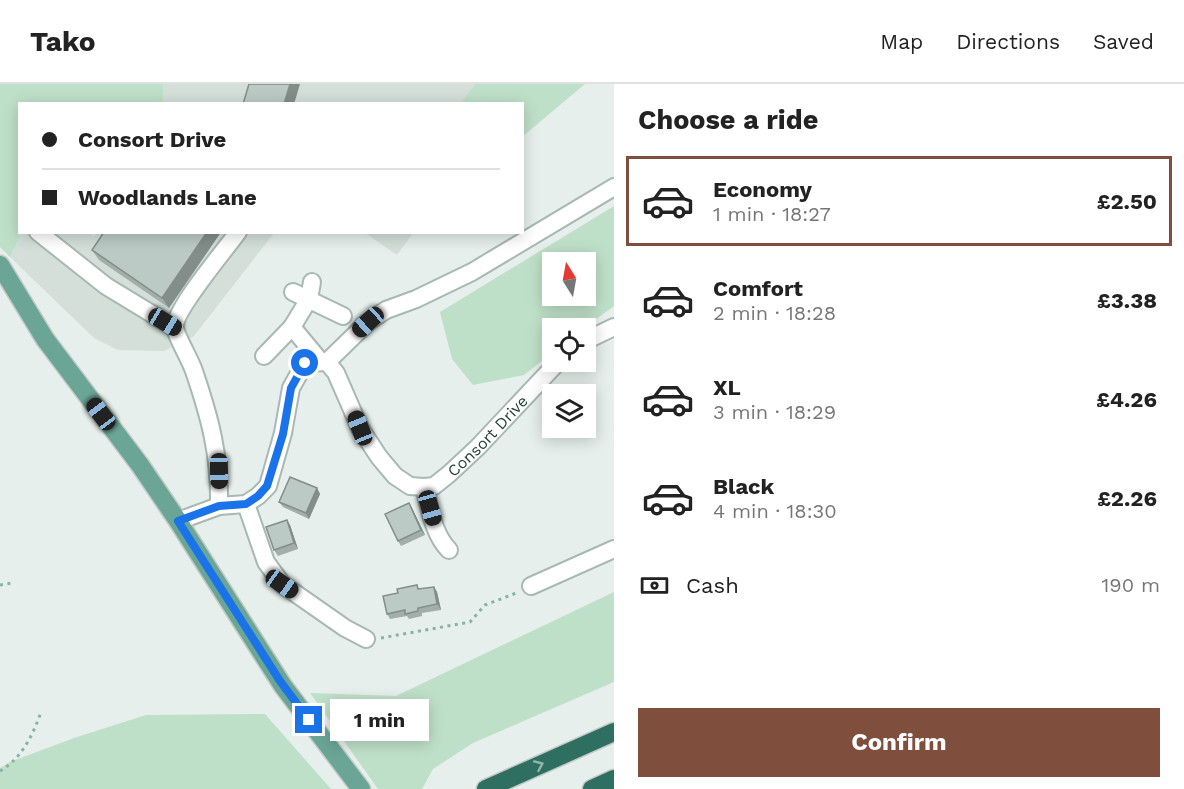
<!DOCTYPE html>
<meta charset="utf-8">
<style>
body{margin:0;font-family:"Work Sans",sans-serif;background:#f6f6f6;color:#222;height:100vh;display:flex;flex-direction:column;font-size:22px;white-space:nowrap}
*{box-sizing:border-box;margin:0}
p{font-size:20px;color:#767676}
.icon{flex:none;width:33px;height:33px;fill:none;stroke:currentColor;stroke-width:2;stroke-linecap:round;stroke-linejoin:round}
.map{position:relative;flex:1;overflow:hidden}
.sheet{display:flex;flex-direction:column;background:#fff;width:570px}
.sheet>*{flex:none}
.guide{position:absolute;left:18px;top:18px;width:506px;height:132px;border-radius:0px;box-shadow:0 3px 15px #0003;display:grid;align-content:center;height:132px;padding:0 24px;background:#fff}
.needle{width:39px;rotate:349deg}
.buttons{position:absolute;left:542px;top:168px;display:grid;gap:12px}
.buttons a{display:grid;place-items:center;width:54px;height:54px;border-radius:0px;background:#fff;box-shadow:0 3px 15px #0003;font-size:30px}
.end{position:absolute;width:27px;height:27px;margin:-14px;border:8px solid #1a73e8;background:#fff;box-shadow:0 0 0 3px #fff}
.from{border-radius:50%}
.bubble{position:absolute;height:42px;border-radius:0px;background:#fff;box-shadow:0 3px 15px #0003;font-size:20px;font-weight:700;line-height:42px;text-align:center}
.car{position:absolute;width:18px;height:36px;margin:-18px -9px;border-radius:8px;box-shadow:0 0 4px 2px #0007;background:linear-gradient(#222 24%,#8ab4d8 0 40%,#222 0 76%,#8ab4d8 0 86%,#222 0)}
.guide b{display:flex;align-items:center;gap:21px;height:57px;font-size:22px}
.guide b+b{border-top:2px solid #e0e0e0}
.guide i{width:15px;height:15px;background:#222}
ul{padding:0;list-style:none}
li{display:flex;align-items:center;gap:18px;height:90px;margin:0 12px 9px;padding:0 12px;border:3px solid transparent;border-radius:0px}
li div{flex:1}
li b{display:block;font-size:22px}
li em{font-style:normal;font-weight:700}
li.selected{border-color:#804e3d}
li>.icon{width:54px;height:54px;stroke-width:1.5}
h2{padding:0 24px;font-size:27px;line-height:72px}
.pay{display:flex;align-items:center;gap:15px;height:66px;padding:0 24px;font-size:22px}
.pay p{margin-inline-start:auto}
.cta{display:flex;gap:12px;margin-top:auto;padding:12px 24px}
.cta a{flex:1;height:69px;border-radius:0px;background:#804e3d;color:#fff;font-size:24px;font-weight:700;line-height:69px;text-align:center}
header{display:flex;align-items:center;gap:36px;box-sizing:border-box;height:84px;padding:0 30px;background:#fff;border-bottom:2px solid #e0e0e0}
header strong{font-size:28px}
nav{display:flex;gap:33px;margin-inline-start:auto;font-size:21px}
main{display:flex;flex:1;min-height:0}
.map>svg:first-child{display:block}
.built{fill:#d4dfda}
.green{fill:#bfe0c8;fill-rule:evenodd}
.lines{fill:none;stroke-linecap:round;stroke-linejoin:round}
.minor-casing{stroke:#a8b8b2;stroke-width:20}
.major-casing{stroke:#c2cac8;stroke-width:21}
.highway-casing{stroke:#c2cac8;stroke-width:21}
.path{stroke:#86b3a5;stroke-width:3;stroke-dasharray:3 4.5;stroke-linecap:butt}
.minor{stroke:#fff;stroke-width:16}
.major{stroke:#6aa596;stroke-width:18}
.highway{stroke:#2f6f62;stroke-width:18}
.wall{fill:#a1aea9}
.shaded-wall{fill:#838d89}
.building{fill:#bbcac4;stroke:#838d89;stroke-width:1.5}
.oneway{stroke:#93b5ae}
.route{stroke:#1a73e8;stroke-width:8}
.labels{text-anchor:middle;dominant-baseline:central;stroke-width:5;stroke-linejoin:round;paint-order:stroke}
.street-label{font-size:16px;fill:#24423a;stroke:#f7fbf9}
</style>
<header>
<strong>Tako</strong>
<nav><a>Map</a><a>Directions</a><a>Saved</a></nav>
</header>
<main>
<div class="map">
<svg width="614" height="705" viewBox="0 0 614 705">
<rect width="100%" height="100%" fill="#e6efeb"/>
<path class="built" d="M163,0H475L461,20L163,19Z
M88,148L94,152L97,148L274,149L194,252L164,267L118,266L94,254L10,173L22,149Z
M365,149H413L397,171Z"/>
<path class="green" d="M0,0H163V19L20,20V148L22,149L10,173L0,163Z
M475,0H585L522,53V20L461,19Z
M614,122V222L584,244H552V269L524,291L473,301L452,275L440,228ZM552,178H585V212H552Z
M614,508V598L473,659L433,685L422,705H378L310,609L396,612Z
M265,630L331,705H0V684L10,678L74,654L146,631Z"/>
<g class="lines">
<defs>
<g id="minor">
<path d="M38,148L106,202L175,244"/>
<path d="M293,208L343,232"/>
<path d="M292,243L309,215L312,198"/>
<path d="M585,257L614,243"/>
<path d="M264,272L292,243L321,278"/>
<path d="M327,278L368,238L386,226L416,215L472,188L614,103"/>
<path d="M424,403C430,424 433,450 449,466"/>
<path d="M246,420L266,478L282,500L345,544L366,555"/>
<path d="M219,422C220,371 210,334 194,287C190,275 177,254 175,244C173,227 226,165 238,148"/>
<path id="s1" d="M178,437L219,422L246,420L258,412L268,402L283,349L291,304L305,279L327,278L336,289L360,344L379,373L395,392L410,402L424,403L434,402L449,390L478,363L558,278"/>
<path d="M531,502L614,465"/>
</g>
<path id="major" d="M0,181L45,255L140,381L178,437L283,602L361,705"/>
<path id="highway" d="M486,705L614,648
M592,705L614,695"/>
</defs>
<use href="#minor" class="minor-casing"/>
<use href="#major" class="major-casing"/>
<use href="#highway" class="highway-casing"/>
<path class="path" d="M0,501L12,499
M381,554L470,538L485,521L519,508
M0,687C22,674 33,651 41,628"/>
<use href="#minor" class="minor"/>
<use href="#major" class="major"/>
<use href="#highway" class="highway"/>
</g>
<path class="wall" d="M221,148L169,224L99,176L92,166Z
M317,404L320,410L309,435L283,423L279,418Z
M409,419L412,424L425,451L401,462L398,457Z
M287,436L290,441L298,465L278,472L274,466Z
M434,503L437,508L441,526L422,529V532L409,535L407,532L390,535L387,530L420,505Z"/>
<path class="shaded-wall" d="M290,0H300L294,20H284Z
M207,148H221L169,224L162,214Z
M317,404L320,410L309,435L306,429Z
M409,419L412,424L425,451L421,446Z
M287,436L290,441L298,465L294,459Z
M434,503L437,508L441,526L437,520Z"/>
<path class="building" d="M249,0H290L284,20H243Z
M104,148H207L162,214L92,166Z
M290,393L317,404L306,429L279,418Z
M409,419L421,446L398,457L385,430Z
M287,436L294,459L274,466L266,443Z
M417,501L418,505L434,503L437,520L418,524V527L405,530V526L387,530L383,512L398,509L397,505Z"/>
<defs><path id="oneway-chevron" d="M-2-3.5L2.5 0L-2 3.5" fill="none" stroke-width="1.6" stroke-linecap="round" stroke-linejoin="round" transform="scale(1.5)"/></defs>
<use class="oneway" href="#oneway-chevron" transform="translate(539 681) rotate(-24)"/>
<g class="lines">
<path class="route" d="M305,279L291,304L283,350L267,402L258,412L246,420L219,422L178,437L280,597L309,636"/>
</g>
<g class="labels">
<g class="street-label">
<text stroke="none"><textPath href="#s1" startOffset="500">Consort Drive</textPath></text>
</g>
</g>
</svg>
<div class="buttons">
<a><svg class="needle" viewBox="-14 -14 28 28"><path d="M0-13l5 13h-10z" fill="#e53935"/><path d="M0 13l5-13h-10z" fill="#767676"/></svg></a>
<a><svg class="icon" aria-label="locate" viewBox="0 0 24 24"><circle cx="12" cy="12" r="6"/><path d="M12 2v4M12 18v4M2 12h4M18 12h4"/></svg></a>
<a><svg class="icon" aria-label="layers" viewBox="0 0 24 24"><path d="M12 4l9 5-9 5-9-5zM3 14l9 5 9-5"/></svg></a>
</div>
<i class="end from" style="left:305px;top:279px"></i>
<i class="end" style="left:309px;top:636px"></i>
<div class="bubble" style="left:330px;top:615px;width:99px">1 min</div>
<i class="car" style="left:165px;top:238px;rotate:121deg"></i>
<i class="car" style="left:368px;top:238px;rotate:228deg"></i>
<i class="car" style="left:101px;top:330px;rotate:323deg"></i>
<i class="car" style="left:360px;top:344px;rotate:338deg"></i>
<i class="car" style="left:219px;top:387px;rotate:179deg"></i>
<i class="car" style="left:430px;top:424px;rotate:164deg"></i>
<i class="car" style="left:282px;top:500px;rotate:125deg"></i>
<div class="guide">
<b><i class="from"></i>Consort Drive</b>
<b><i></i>Woodlands Lane</b>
</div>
</div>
<section class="sheet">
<h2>Choose a ride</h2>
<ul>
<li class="selected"><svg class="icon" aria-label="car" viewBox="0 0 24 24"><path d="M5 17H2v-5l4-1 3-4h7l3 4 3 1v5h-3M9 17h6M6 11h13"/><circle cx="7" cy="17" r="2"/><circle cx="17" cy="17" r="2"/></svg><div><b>Economy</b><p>1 min · 18:27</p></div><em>£2.50</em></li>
<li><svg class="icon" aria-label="car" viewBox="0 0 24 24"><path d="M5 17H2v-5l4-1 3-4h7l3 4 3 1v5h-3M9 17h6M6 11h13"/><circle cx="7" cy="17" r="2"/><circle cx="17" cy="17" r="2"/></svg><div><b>Comfort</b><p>2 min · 18:28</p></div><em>£3.38</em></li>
<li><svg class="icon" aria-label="car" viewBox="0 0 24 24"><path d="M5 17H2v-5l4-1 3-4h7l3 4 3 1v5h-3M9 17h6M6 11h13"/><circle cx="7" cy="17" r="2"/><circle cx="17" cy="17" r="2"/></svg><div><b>XL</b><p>3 min · 18:29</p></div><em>£4.26</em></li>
<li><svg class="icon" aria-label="car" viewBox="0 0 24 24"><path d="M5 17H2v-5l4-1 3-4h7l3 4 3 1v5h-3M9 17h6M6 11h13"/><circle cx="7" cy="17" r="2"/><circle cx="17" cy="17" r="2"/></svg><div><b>Black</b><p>4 min · 18:30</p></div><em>£2.26</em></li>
</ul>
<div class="pay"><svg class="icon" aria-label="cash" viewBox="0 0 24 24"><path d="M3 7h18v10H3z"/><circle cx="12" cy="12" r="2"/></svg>Cash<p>190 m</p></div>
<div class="cta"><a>Confirm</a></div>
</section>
</main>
